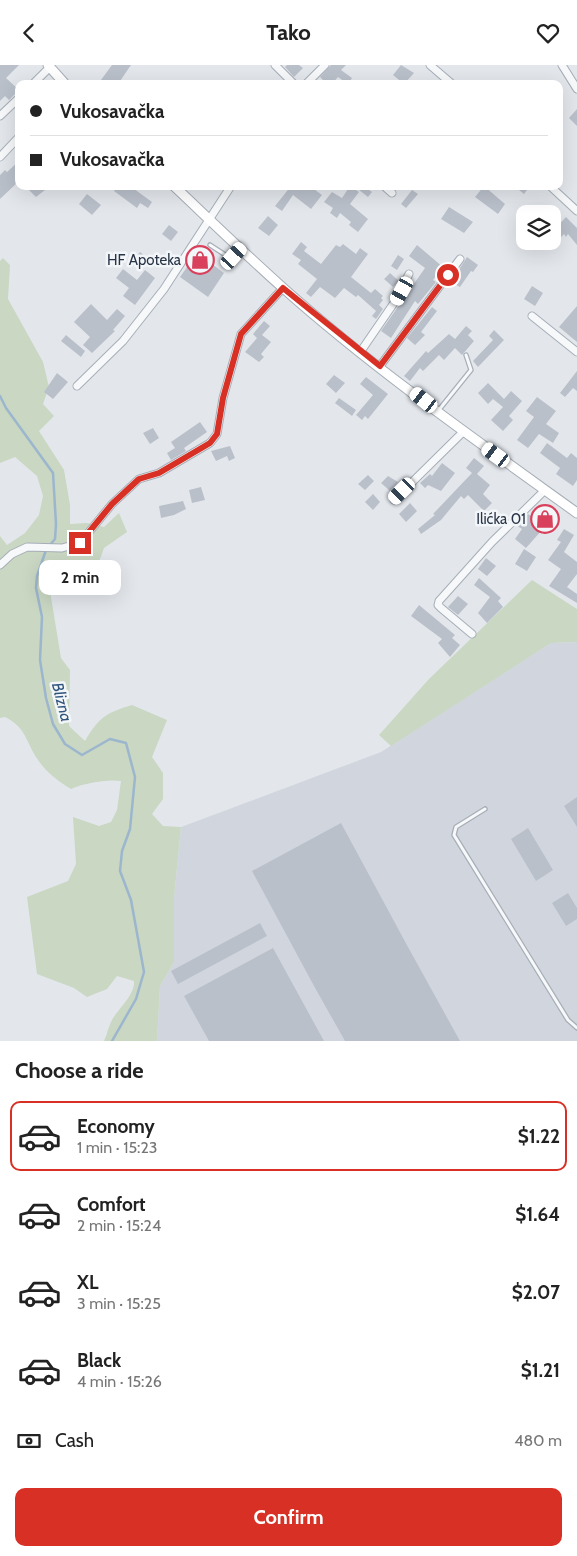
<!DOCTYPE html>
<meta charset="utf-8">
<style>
body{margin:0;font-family:Cabin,sans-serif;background:#f2f2f2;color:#222;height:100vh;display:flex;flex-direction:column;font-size:19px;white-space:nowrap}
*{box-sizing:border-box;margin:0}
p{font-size:16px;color:#767676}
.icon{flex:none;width:28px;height:28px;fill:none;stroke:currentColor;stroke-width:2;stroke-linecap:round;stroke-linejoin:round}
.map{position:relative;height:976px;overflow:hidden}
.details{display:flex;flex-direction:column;background:#fff;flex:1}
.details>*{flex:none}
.guide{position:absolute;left:15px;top:15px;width:548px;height:110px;border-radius:10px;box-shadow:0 5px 20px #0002;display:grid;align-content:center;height:110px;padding:0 15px;background:#fff}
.controls{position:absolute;left:516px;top:140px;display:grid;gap:10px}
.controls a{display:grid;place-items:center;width:45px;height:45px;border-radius:10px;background:#fff;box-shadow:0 5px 20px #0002;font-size:25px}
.end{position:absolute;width:22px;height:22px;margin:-11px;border:6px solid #d93025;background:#fff;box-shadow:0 0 0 2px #fff}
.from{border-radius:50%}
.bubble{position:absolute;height:35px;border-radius:10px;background:#fff;box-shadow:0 5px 20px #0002;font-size:16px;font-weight:800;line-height:35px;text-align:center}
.car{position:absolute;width:15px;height:30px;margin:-15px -8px;border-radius:6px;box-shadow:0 0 4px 1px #0007;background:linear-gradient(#fff 24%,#345 0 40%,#fff 0 76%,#345 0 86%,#fff 0)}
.guide b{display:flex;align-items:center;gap:18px;height:48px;font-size:19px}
.guide b+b{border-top:1px solid #e0e0e0}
.guide i{width:12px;height:12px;background:#222}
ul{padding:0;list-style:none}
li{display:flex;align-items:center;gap:15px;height:70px;margin:0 10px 8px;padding:0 5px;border:2px solid transparent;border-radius:10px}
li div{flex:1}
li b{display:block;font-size:19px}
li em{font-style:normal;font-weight:800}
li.on{border-color:#d93025}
li>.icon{width:45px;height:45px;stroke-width:1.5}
h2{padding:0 15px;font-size:22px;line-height:60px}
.pay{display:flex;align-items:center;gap:12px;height:55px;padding:0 15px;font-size:19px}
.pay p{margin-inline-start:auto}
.cta{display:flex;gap:10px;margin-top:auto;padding:10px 15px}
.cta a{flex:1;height:58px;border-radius:10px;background:#d93025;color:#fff;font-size:20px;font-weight:800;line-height:58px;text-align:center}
header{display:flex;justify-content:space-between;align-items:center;height:65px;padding:0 15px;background:#fff;font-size:22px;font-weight:800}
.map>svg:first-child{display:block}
.built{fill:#d1d6de}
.green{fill:#c9d7c3}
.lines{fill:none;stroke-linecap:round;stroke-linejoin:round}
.stream{stroke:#9cb6ce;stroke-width:2.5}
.building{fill:#bac0ca}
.lane-casing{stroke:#a7aeb7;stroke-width:5.5}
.street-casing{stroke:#a7aeb7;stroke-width:9}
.secondary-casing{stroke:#a7aeb7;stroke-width:11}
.lane{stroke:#f6f8fa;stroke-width:3}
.street{stroke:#f6f8fa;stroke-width:7}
.secondary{stroke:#fff;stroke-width:9}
.route{stroke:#d93025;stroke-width:6}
.labels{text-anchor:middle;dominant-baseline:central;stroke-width:5;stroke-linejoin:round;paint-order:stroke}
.poi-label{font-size:15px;fill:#293446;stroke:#f3f6f9;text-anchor:end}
.water-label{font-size:16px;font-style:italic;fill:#30557d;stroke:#f3f6f9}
</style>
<header><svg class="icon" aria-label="back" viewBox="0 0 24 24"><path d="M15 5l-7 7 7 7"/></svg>Tako<svg class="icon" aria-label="heart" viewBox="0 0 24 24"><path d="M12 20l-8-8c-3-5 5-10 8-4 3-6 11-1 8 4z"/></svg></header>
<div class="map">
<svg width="577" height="976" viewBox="0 0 577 976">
<rect width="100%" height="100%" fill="#e3e7ec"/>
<path class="built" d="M577,577V976H157L160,921L174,897V833L181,762L381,687L551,578Z"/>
<path class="green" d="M3,193L10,200L8,234L43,297L49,322L43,339L54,351L39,366L64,405L70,440V459L87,458L104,462L119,448L127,467L104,483L96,505L84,519L71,525L50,526L61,593L70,605L69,661L85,676C99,652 106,648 132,640L167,655L152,692L163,708V734L152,749L163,761L181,762L174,833V897L160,921L157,976H104C107,970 108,963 111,957C117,944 135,931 134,916L117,911L107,924L87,932L74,923L37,909L27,832L68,816L76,799L73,752L99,761L111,757L117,745L121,716C107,714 84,718 71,724C58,716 47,708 38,695C25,676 27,663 5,652L0,653V471L7,480L25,468L39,450L43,431L37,411L15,392L0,398V196Z
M532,515L577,544V577L551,578L391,681L379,670L429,614Z"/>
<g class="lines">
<path class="stream" d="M0,331L6,343L53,408L56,459L55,474L49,481
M46,485L37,511L36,523L42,552L40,595L46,633L53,659L65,679L82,690L110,674L126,678L135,712L130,764L122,786L120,806L131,835L144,907L136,934L112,976"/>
</g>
<path class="building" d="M0,0H19L6,13L19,25L9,35L5,31L0,36Z
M112,0H131L118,19H98Z
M287,0H299L303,3L294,12L285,2Z
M331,0H346L341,5L352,13L348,19L338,12L332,19H327L320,12Z
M401,0L414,8L404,19L393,10Z
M577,44V61L569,53Z
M19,96V116L0,134V110L5,105L7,107Z
M25,121H42L45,125L36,132Z
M118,121H130L152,137L148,143L140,138L137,143L114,126Z
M291,121H310L322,130L311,144L293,130L282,146L275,141Z
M350,121L359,127L350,139L368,154L358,167L349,160L351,157L340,148L337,153L330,148L333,143L324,137L332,127L342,133Z
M354,121H372L369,125L372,127L368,132Z
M484,121L505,139L498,149L475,132Z
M514,121H530L524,129Z
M412,125L418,129L406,143L401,139Z
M87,129L101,140L92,150L79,139Z
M449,142L473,157L464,168L441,154Z
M268,151L278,160L269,171L258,163Z
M566,152L577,163V180L568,169L566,172L564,169L557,176L552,171V167Z
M169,160L178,167L171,176L162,169Z
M301,177L307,182L304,186L321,199L336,180L340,182L343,179L356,189L360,183L368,189L351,212L371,228L375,224L383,231L381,233L383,235L379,240L383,244L376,254L372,251L376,246L358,230L356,232L344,223L335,233L320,222L311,232L306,228L317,214L298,199L301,195L292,189Z
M417,180L443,202L433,215L436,217L418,239L415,236L391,273L381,266L425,203L409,191Z
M140,187L149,194L144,200L136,192Z
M197,188L224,208L208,232L180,212Z
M398,190L404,194L397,205L391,201Z
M467,192L478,200L473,207L471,206L460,222L451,217Z
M123,204L137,215L145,205L155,213L135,240L123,231L129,223L116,213Z
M390,208L399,216L393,222L384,214Z
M532,221L543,228L535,241L524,234Z
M91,239L107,255L117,244L125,251L113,265L115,266L92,288L83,280L90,272L74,257Z
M577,241V277L559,262Z
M432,242L437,246L421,267L425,270L415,280L407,273Z
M264,256L270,261L262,270L271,277L261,289L264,292L259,297L245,287L257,273L253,269Z
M466,261L472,266L468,270L474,276L462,290L455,283L444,295L439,290L423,306L420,303L410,316L404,311L426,286L428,288L449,269L455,274Z
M494,265L504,275L478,302L473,296L493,275L489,271Z
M66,270L85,286L81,292L61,276Z
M577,306V326L573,323L565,332L560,328Z
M57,308L68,317L53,334L44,327Z
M334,310L345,318L336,328L326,319Z
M366,312L388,329L368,354L365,351L362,355L356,350L373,330L360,319Z
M488,318L504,334L511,326L522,336L509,351L513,355L503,366L491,355L503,342L493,334L488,339L478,328Z
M537,332L556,346L546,359L559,368L553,378L539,369L528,383L517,375L534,352L526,346Z
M339,333L356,345L352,351L335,338Z
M200,357L207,367L184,383L186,386L171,395L167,388L175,383L171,377Z
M153,363L159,373L150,379L143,368Z
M547,378L567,393L571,388L577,393V415L573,421L556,409L560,403L540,388Z
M230,381L235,393L229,396L227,391L216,396L211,386Z
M474,393L484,401L477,409L490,420L483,429L492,438L484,446L468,430L464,434L461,431L441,455L421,469L418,464L435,450L433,449L472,408L466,403Z
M442,398L455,408L441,426L428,420L425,423L420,418L430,409L432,411Z
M368,410L374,416L365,425L358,419Z
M388,411L398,417L390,426L381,418Z
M201,422L205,435L192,438L189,425Z
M373,429L380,437L373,445L365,437Z
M183,436L186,444L174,450L161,453L159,441Z
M410,438L417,446L406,457L399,449Z
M542,448L552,454L544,466L542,465L526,483L515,474L522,464L516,460L528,449L537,455Z
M564,464L574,470L564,487L577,497V509L567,522L577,529V538L549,521L561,504L548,495L561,477L557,475Z
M524,484L536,492L527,506L515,499Z
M486,493L496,501L487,511L478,504Z
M479,513L501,533L498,536L503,542L487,558L478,548L490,532L474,520Z
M458,531L468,539L458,550L448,542Z
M419,540L455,570L452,573L460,580L450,592L438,578L442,574L411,551Z
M577,732V762L564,741Z
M341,758L408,882L460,976H345L314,921L252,806Z
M528,763L553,805L536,816L511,774Z
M568,828L577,843V854L566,861L552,838Z
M260,858L267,871L178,919L171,906Z
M273,883L324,976H209L184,931Z"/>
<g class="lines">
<defs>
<path id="lane" d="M210,180L230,193L240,184
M438,346L471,305L466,290
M485,744L456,762L454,770L568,955L577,963"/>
<path id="street" d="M275,0L294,19
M430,0L452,19
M562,0L577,24
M33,19L50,2
M306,19L325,0
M0,51L19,33
M0,92L19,72
M384,121L392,128
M550,121L577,146
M532,251L577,287
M361,286L396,235L409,209
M380,301L460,194
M77,321L123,276L164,224L231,121
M394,435L464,366
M0,500L12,489L27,482L62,483L80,478L112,439L139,414L159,408L210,378L217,369L223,333L241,269L283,223
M472,569L441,543L438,540L439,536L492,477L545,425"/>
<path id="secondary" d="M48,0L65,19
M174,121C210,155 245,189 282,222C374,304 477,376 577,448"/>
</defs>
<use href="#lane" class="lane-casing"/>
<use href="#street" class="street-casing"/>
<use href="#secondary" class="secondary-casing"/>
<use href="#lane" class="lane"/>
<use href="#street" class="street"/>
<use href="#secondary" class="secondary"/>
</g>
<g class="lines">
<path class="route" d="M80,478L112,439L139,414L159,408L210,378L217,369L223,333L241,269L283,223L380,301L448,210"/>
</g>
<defs>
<symbol id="shop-ring" viewBox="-11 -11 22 22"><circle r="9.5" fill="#f3f6f9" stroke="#d9405c" stroke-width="1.5"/><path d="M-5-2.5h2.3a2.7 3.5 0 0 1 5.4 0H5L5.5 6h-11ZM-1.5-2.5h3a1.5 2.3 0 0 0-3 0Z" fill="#d9405c"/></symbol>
</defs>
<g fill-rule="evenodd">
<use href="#shop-ring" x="184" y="179" width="32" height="32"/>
<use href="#shop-ring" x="529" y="438" width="32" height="32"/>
</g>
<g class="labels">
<g class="poi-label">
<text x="181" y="195">HF Apoteka</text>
<text x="526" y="454">Ilićka 01</text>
</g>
<g class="water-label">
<text transform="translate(62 637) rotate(76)">Blizna</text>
</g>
</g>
</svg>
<div class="controls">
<a><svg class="icon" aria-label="layers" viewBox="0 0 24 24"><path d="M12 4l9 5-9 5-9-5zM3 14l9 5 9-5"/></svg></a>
</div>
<i class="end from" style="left:448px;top:210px"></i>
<i class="end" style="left:80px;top:478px"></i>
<div class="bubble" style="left:39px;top:495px;width:82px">2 min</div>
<i class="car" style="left:234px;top:191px;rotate:42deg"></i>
<i class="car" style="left:402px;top:226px;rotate:209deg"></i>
<i class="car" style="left:424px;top:335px;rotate:308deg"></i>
<i class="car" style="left:496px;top:390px;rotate:306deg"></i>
<i class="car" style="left:402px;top:426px;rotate:225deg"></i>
<div class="guide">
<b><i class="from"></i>Vukosavačka</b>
<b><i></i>Vukosavačka</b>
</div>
</div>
<section class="details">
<h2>Choose a ride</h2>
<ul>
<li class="on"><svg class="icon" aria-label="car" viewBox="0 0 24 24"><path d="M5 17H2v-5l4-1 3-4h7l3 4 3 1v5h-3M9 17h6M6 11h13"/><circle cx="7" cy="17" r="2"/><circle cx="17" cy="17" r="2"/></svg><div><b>Economy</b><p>1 min · 15:23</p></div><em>$1.22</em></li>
<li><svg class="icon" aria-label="car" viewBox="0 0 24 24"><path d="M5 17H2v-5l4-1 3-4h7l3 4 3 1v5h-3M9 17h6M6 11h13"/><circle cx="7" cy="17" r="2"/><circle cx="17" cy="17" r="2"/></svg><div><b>Comfort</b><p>2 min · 15:24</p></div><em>$1.64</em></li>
<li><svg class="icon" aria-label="car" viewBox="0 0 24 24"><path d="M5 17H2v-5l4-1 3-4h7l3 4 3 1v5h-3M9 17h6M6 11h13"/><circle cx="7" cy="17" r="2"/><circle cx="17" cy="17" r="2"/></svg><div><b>XL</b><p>3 min · 15:25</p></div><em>$2.07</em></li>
<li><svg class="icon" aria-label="car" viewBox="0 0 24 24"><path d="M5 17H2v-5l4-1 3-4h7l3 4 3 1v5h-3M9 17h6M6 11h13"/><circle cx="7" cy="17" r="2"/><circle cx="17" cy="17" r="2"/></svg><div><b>Black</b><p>4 min · 15:26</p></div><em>$1.21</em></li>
</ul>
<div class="pay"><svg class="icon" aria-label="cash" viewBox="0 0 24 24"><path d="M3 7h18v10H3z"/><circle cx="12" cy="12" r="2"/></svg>Cash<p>480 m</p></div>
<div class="cta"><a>Confirm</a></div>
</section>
